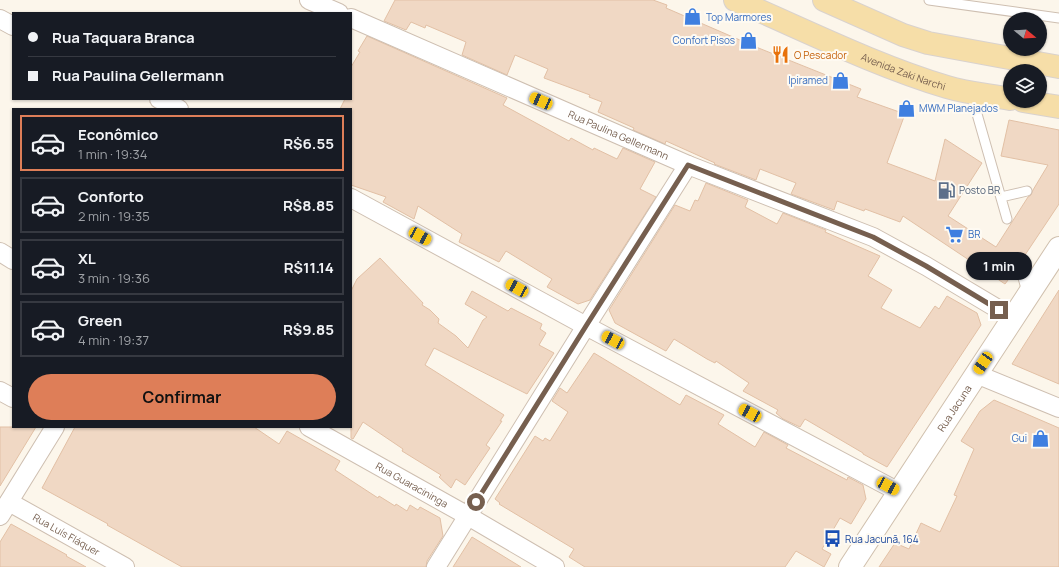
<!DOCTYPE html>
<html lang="pt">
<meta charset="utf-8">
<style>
body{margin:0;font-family:Manrope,sans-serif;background:#242831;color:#f1f3f6;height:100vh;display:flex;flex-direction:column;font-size:15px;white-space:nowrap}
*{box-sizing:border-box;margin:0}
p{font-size:13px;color:#9ea1a6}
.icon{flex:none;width:22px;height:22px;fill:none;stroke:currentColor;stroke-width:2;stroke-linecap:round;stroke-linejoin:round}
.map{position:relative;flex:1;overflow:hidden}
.sheet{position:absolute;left:12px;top:108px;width:340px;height:320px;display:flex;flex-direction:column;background:#171b24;border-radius:0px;box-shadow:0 1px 3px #0004}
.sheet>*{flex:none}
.top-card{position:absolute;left:12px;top:12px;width:340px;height:88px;border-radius:0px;box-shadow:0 1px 3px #0004;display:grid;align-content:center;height:88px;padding:0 16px;background:#171b24}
.needle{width:26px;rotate:108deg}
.tools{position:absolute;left:1003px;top:12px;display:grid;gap:8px}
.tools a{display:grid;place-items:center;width:44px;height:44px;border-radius:50%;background:#171b24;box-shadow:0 1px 3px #0004;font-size:20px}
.end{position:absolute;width:18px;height:18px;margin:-9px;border:5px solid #765f4f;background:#fff;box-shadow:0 0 0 2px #fff}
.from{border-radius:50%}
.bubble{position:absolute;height:28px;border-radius:14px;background:#171b24;box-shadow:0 1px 3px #0004;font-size:13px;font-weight:700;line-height:28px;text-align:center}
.car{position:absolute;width:12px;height:24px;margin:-12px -6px;border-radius:5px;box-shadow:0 0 3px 1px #0007;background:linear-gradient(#f5c518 24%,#345 0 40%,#f5c518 0 76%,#345 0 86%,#f5c518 0)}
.top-card b{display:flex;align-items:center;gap:14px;height:38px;font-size:15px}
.top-card b+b{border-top:1px solid #363941}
.top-card i{width:10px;height:10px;background:#f1f3f6}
ul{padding:7px 0 0;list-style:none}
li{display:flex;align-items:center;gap:12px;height:56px;margin:0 8px 6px;padding:0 8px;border:2px solid #363941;border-radius:0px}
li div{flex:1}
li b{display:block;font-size:15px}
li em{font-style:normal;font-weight:700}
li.current{border-color:#de7e58}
li>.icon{width:36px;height:36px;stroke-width:1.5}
.cta{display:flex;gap:8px;margin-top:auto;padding:8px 16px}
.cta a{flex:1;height:46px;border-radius:24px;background:#de7e58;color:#111;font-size:16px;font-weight:700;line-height:46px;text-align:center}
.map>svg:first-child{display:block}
.building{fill:#f0d8c4;stroke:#e2c0a5}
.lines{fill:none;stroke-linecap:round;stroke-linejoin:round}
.service-casing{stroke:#cebfb1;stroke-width:11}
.minor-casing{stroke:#cebfb1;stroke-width:20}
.secondary-casing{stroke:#d0c0ae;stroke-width:24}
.primary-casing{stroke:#d9d2ce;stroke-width:24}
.service{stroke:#fff;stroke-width:9}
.minor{stroke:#fff;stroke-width:18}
.secondary{stroke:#fff;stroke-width:22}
.primary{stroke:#f6dea8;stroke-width:22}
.route{stroke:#765f4f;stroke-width:5}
.labels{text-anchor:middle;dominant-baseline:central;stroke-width:4;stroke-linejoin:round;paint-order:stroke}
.shop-label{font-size:10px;fill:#366cbe;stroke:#fefaf2;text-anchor:start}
.food-label{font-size:10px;fill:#c56008;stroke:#fefaf2;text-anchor:start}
.street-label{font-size:10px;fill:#765f4f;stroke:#fefaf2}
.service-label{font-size:10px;fill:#4e5e75;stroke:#fefaf2;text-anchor:start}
.transit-label{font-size:10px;fill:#164399;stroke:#fefaf2;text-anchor:start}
</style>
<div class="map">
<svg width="1059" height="567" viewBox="0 0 1059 567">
<rect width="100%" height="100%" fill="#fcf6eb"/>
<path class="building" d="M395,0H653L667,5L666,8L756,47L861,89L857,97L905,114L887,163L935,181L945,139L982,163L948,216L996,247L1028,197L1031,195L1033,190L1048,165L1001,156L1009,120L1059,130V204L1021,261L1015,263L1014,266L1015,271L1005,284L903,216L900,222L865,209L864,211L837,201L834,210L791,194L796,183L760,169L756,180L714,164L715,163L666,141L665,144L633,130L634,128L598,112L602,102L589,97L590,95L544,78L548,69L515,55L507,75L462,55L466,42L426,25L425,28L411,22L406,30L384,21Z
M367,36L507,98L503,105L569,141L571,138L593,150L594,148L617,159L623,148L655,162L640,189L656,197L590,300L578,304L547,287L552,279L506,251L499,262L459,242L462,234L418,206L414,219L383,202L386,197L351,185V109H340L345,99H351V67L360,52L358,51Z
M706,183L748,200L745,207L777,224L783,213L826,230L825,232L880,256L868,276L892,290L881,308L920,328L935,306L939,309L947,296L977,313L981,325L887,467L863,454V453L805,419L800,427L783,419L776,413L778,410L743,391L749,383L716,361L715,363L707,359L674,339L666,351L664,350L615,323L609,310L675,205L690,211L695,200L698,201Z
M380,258L423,303L422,305L430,310L439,319L438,323L456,336L468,348L483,320L487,317L465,304L472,291L508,311L511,308L542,324L540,329L546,333L539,345L554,353L527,394L434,348L425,365L504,415L500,421H502L486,445L490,448L465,485L456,479L451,488L439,477L441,475L402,451L403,449L363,422L353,439L351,438V291L357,279Z
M1059,290V384L1012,364Z
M594,353L680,405L686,395L724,415L718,424L755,447L764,432L788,445L786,448L847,480L848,477L863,485L866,499L851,524L840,518L822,549L831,554L824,567L796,551L785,567H585L569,557L574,549L499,504L500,503L495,499L535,436L543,441L545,438L550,441L568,412L552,401L560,388L567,393Z
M994,400L1059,428V567H879L895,543L909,549L921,523L940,532L957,496L954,495L974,449L961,441L980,411Z
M0,427H36L0,486Z
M75,427H254L279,444L287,431L340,461L335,470L378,498L379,496L395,506L396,504L407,511L410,505L418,510L420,507L440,518L443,536L427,561L426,567H182L107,525L108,524L42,488Z
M11,524L67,555L66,556L86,567H0V542Z
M472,537L521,567H453Z"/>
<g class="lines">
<defs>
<path id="service" d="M929,0L1059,18
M971,93L1007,219
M1001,197L1027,191
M1020,267L1027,292"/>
<g id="minor">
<path d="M309,0L339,13"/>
<path id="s1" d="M351,18L688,165L873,237L926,266L1013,318"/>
<path d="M0,19L13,26"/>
<path d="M159,99L179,109"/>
<path d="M351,198L586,326L899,492"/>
<path d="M0,252L13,260"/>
<path d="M976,374L1059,408"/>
<path d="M0,391L13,398"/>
<path id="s2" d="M309,427L468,516L555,567"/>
<path id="s3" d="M9,502L125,567"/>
<path d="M0,516L55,427"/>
<path d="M436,567L586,326L688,165"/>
</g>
<g id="secondary">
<path id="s4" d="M850,567L1059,248"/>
</g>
<g id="primary">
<path id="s5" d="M735,0C805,30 874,65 947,87C967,93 989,95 1010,99"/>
<path d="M824,0L903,35L928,43L1059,67"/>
<path d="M1023,101L1059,107"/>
</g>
</defs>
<use href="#service" class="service-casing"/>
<use href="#minor" class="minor-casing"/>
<use href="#secondary" class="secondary-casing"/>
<use href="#primary" class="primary-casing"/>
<use href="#service" class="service"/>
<use href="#minor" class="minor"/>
<use href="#secondary" class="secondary"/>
<use href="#primary" class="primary"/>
</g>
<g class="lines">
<path class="route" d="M476,502L586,326L688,165L873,237L926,266L999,310"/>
</g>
<defs>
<symbol id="shop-bare" viewBox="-9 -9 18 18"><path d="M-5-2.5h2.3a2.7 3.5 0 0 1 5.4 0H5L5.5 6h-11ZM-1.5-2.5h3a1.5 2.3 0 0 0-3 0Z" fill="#3f7fe0" stroke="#fefaf2" stroke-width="2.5" paint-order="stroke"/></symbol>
<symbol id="restaurant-bare" viewBox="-9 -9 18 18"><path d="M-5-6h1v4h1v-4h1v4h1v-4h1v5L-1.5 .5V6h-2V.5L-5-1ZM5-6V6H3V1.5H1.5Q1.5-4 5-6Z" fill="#e8710a" stroke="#fefaf2" stroke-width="2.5" paint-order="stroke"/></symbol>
<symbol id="fuel-bare" viewBox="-9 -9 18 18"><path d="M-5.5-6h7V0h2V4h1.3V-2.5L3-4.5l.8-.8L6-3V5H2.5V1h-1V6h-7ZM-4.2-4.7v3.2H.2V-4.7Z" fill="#5c6f8a" stroke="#fefaf2" stroke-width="2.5" paint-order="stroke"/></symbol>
<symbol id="supermarket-bare" viewBox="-9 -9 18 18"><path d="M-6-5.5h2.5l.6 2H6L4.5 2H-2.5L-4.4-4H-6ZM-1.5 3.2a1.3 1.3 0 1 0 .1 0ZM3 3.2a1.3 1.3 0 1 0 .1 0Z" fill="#3f7fe0" stroke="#fefaf2" stroke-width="2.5" paint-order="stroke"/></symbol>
<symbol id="bus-bare" viewBox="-9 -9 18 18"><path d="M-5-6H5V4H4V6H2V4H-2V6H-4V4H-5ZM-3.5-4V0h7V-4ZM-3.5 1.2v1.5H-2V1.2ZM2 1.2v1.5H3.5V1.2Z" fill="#1a4fb4" stroke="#fefaf2" stroke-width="2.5" paint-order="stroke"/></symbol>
</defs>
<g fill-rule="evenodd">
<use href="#shop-bare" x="680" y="4" width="25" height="25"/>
<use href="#shop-bare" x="736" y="28" width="25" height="25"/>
<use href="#restaurant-bare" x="768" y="42" width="25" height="25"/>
<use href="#shop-bare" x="828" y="68" width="25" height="25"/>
<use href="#shop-bare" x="894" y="96" width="25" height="25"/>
<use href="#fuel-bare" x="934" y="178" width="25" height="25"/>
<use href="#supermarket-bare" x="942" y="222" width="25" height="25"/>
<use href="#shop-bare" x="1028" y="426" width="25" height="25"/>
<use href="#bus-bare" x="820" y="526" width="25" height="25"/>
</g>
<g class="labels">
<g class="shop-label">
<text x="706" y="17">Top Marmores</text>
<text x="735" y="40" text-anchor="end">Confort Pisos</text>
<text x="828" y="80" text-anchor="end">Ipiramed</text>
<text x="919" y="108">MWM Planejados</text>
<text x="968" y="234">BR</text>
<text x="1027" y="438" text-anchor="end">Gui</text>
</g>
<g class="food-label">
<text x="794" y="55">O Pescador</text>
</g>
<g class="street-label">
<text stroke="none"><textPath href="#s5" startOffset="183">Avenida Zaki Narchi</textPath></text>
<text stroke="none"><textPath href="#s1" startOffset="292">Rua Paulina Gellermann</textPath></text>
<text stroke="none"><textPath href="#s4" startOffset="190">Rua Jacuna</textPath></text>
<text stroke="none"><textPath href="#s2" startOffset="118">Rua Guaracininga</textPath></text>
<text stroke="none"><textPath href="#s3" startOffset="66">Rua Luís Fláquer</textPath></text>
</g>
<g class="service-label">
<text x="959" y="190">Posto BR</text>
</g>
<g class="transit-label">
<text x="845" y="539">Rua Jacunã, 164</text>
</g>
</g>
</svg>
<div class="tools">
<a><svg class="needle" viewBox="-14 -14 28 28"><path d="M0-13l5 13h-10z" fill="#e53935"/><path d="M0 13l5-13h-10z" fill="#9ea1a6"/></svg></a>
<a><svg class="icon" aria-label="layers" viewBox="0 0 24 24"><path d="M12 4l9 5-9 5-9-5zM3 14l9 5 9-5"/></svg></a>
</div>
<i class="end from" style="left:476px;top:502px"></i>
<i class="end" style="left:999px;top:310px"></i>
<div class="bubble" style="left:966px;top:252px;width:66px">1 min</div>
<i class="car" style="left:541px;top:101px;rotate:294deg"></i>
<i class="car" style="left:420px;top:236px;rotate:119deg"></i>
<i class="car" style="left:517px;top:288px;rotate:299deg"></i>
<i class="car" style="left:613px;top:340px;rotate:298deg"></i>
<i class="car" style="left:983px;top:363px;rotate:214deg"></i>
<i class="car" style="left:750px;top:413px;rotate:298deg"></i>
<i class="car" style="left:888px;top:486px;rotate:118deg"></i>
<div class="top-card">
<b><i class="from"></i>Rua Taquara Branca</b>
<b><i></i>Rua Paulina Gellermann</b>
</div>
<section class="sheet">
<ul>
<li class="current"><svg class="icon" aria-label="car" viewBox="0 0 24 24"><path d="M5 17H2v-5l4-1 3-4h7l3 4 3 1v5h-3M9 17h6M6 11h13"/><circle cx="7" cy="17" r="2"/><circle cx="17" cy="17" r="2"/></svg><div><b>Econômico</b><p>1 min · 19:34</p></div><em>R$6.55</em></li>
<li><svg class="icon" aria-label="car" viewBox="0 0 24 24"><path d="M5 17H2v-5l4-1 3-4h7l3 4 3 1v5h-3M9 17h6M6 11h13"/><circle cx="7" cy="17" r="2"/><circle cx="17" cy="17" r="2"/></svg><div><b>Conforto</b><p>2 min · 19:35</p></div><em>R$8.85</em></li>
<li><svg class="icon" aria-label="car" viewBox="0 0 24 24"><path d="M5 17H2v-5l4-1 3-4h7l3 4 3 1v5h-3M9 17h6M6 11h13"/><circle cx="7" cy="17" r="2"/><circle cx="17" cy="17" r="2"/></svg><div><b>XL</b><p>3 min · 19:36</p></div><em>R$11.14</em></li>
<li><svg class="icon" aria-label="car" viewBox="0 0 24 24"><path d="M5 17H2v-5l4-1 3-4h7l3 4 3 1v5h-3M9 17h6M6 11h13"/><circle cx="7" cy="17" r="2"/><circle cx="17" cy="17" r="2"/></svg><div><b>Green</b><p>4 min · 19:37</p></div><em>R$9.85</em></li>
</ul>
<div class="cta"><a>Confirmar</a></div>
</section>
</div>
